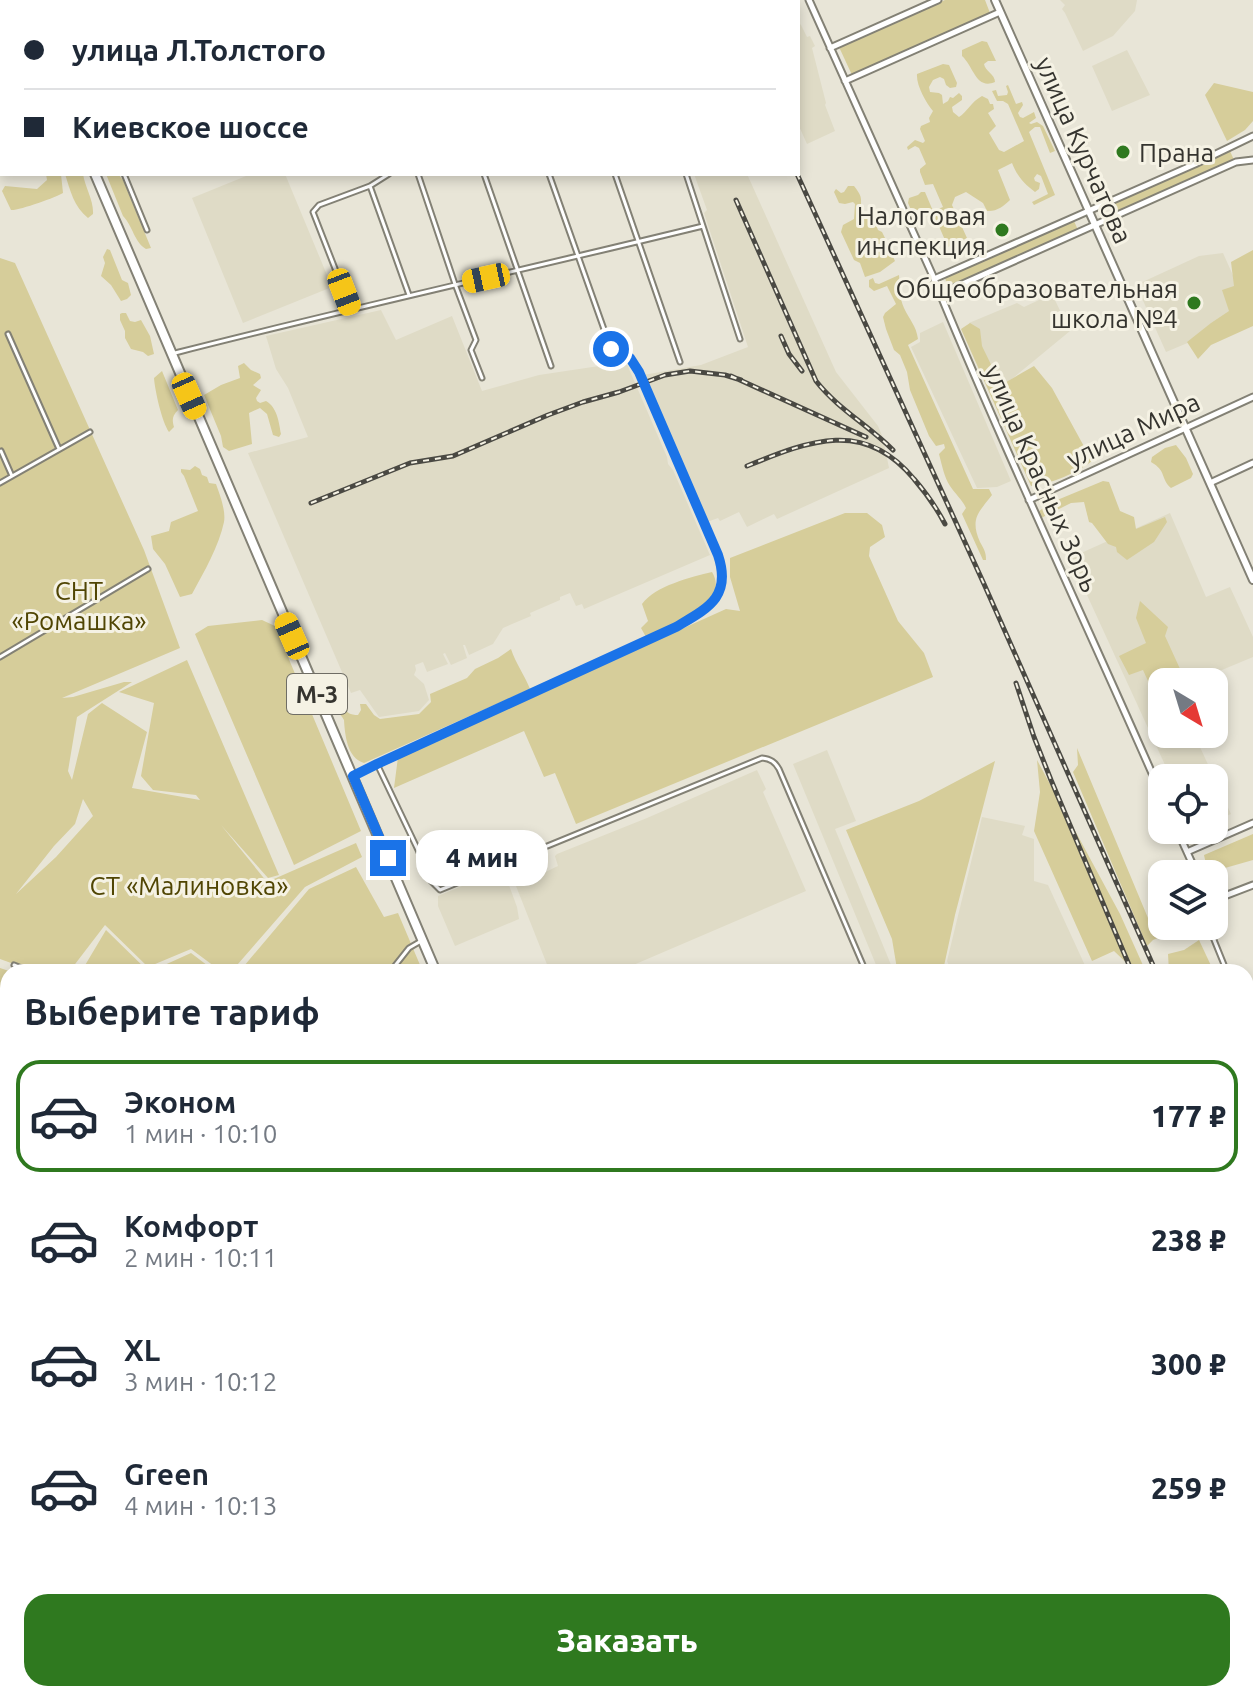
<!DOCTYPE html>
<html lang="ru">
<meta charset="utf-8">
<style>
body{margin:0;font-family:Ubuntu,sans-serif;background:#f2f2f3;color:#1f2937;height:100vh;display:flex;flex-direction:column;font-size:30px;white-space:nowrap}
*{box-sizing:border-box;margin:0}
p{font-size:26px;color:#747a83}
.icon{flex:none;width:44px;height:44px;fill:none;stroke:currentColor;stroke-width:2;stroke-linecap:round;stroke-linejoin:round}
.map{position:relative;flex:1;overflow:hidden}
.drawer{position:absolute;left:0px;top:964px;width:1254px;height:738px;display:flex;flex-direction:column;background:#fff;border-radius:24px 24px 0 0;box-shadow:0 4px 12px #0003}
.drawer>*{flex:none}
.banner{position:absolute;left:0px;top:0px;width:800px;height:176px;box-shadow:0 4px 12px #0003;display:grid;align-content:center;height:176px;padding:0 24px;background:#fff}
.needle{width:52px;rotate:142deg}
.fabs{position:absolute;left:1148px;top:668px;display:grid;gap:16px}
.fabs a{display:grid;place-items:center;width:80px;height:80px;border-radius:16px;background:#fff;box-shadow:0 4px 12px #0003;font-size:40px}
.end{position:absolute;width:36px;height:36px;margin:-18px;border:10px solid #1a73e8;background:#fff;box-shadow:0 0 0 4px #fff}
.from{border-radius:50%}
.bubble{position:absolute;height:56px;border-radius:24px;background:#fff;box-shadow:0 4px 12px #0003;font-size:26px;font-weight:800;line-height:56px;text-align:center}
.car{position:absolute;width:24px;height:48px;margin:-24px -12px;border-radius:10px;box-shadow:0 0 6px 2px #0007;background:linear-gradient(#f5c518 24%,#345 0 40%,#f5c518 0 76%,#345 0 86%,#f5c518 0)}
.banner b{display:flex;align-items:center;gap:28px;height:76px;font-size:30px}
.banner b+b{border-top:2px solid #e0e1e3}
.banner i{width:20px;height:20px;background:#1f2937}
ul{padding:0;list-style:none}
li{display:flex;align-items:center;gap:24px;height:112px;margin:0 16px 12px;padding:0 8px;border:4px solid transparent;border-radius:24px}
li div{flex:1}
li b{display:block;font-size:30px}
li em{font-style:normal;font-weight:800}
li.on{border-color:#2f791f}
li>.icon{width:72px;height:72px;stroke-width:1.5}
h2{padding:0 24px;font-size:36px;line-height:96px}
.cta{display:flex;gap:16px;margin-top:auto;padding:16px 24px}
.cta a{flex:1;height:92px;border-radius:24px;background:#2f791f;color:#fff;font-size:32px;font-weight:800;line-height:92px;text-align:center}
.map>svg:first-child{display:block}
.built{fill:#dfdbc6}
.green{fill:#d6cd9a;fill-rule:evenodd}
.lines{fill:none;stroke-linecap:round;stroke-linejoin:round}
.street-casing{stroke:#838175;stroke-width:7}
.secondary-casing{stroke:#838175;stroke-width:9}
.primary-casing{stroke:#838175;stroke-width:10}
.highway-casing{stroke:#838175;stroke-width:12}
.street{stroke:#fff;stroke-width:3}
.secondary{stroke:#fff;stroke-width:5}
.primary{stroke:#fff;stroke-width:6}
.highway{stroke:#fff;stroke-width:8}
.rail-casing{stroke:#4a4943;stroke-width:5}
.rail{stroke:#f5f2e4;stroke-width:2;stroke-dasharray:6;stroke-linecap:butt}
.route{stroke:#1a73e8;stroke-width:10}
.poi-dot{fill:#2f791f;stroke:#f5f2e4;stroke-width:3}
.labels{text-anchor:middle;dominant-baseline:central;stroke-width:6;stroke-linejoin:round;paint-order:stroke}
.shield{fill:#f5f2e4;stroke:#6f6d65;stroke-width:2}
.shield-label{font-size:24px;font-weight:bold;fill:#35342f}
.street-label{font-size:26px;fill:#35342f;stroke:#f5f2e4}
.poi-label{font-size:26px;fill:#35342f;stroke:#f5f2e4;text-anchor:end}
.park-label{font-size:26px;fill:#504503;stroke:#f5f2e4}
</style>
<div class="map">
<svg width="1253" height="1701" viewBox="0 0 1253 1701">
<rect width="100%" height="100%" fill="#e8e5d7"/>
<path class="built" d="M1060,0H1137L1135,11L1113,36L1083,51L1065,13L1062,9L1065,5Z
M798,22L801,25L807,37L810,36L815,46L812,48L826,103L825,105L835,131L807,144L798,124Z
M1127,50L1150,95L1112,111L1092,66Z
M251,174H285L332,287L243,323L192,198Z
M694,174H747L836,372L878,426L883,438L889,468L777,519L774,514L747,527L739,512L720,521L718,518L707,522L643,375L701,365L748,347L704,213L707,210Z
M1223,253L1248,309L1228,326L1166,352L1136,285L1199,256Z
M1052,294L1070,331L1001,388L969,323L1017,303L1024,307Z
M381,310L396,340L452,316L482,391L539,375L626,362L667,457L668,464L673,470L710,555L584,609L582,604L576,606L570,593L560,597V600L530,613L531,616L503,628L493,644L469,655L465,645H463L467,658L451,665L445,653L443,654L448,664L427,672L423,662L415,665L416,670L414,675L424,684L429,700L419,711L379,717L360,690L351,693L248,453L308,437L288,388L276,369L266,336Z
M943,322L1011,481L997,487L977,488L911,347L920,342V333Z
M1170,513L1206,597L1230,587L1253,637V657L1193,682H1162V734H1194L1199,745L1231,814L1214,821V778H1171L1070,558Z
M827,750L856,821L835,829L894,972H879L793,764Z
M757,770L766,789L763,792L806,891L617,972H550L516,886L558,866L555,856L557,854L647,818Z
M982,817L1025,826L1022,835L1034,839V881L1048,885L1088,972H952L947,961Z
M498,871L506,877L517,907L519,919L455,946L438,906V896Z
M1246,1456L1253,1473V1701H792L789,1694H1246Z"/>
<path class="green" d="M945,0H985L990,13L852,75L839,47Z
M982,41L987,42L996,61H988L984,64C985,71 995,74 995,82C976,90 974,67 962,56V50Z
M943,64L949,65L957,83L956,87L950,88L946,85L944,79L940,77L933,80L929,87L930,92L939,93L942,95L943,104L948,101L950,97L953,98L959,93L962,96V100L952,107L953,112L959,117C967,112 971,102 982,96L988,99L990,104H993L994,109L988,113L996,126L989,133L999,150L1004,152L1024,141L1008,104L1003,101H997L992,91L996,90L998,96L1007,95L1008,92L1006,86L1008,85L1016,104L1022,102L1023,105L1018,113L1020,117L1023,118L1034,112L1036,118L1029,123L1031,124L1037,122L1043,126L1055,151L1050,153L1040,127H1035L1029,132L1055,195L1034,205L1032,202L1048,194L1041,176L1037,174L1034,178L1035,181L1040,183L1039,189L1035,192C1024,184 1017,176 1012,163L998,170L1010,200C1004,206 996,212 987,211L983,203L966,192L955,197L952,205L967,238L948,247L938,224L931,215L927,216L923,208L912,212L908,203L909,198L918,195L921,192H925L933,211L943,207L933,184L925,185L920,172V169L926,164L919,148L915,146L908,150L907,147L915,140L923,143L925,141L920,129L921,126L930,122L929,118L933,111C926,103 916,85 917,74Z
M1214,83L1253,92V121L1245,130L1227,141L1205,95Z
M1230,151L1234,160L1113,214L1109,206Z
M46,174H61L63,193C57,197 18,211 11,210L2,191L5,186L37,189L47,180Z
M65,174H83C85,187 94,201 93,214L88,218C74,207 70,190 65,174Z
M106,174H118L123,180L151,248L146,249C134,242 133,226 123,216Z
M848,186H854C865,200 859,198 862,212L873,217L878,230L882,232L887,242V248L890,250L895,261L880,272L865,277L860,263L854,260L841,232L843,225L854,219L855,204L853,202L845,204L839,203L834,192L836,189L841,193L844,192Z
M1074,221L1078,230L948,287L945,278Z
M107,249L110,250L122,280L128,283L131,295L127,299L121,301L111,285L101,276L105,263L103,257Z
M1253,250V326L1211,345L1198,359L1187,342L1211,323L1229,311L1222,290L1234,286L1231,262Z
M0,258L15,263L144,550L180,648L62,698L73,697L124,682H132L77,717L68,771L72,780L88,714L102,703L147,732L132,788L200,800L196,795L153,790L141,776L154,703L119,692L187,660L279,875L268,878L221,825L267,882L356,843L362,857L305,887L231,972H222L191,949L148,967L105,925L69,972H36L0,959ZM83,799L93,816L56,857L16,894L54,846L75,824Z
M899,275C900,287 899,297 904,308C910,321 916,325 918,339L908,345L973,489H989L992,495C978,513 970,519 980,542C984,549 986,552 986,560H983L962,514L966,508C962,499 955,494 950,486C944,477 942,465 939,454L945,448L944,444L936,446L929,436L910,390L907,372L900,355L894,350L886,329L883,317L885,313L896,304L887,286L874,291L869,287V280L873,278L875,283L879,284Z
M122,313H126L130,321L135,322L141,320L150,336L154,354L148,356L143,352L131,349L125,338V331L120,320V314Z
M970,323L980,329L982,346L1001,385L1034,366L1052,388L1092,461C1075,474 1053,483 1031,486L961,329Z
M244,363L251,370L260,374L261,378L253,385L261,390L256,398L257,401L260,403L266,401C277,407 279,422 281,434L279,437L273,435L267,414L260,408L249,413L252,444L229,451L223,447L221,436L204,395L221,385L240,378L238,366Z
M162,371L178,410C172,416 172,420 174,427L169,432C162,422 155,391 154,378Z
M1176,445L1186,458L1193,474L1191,478L1171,488C1160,478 1167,471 1151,462L1152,457L1165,448Z
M195,466L200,469L202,475L207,477L209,483L216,484C220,495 226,511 224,522C219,546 204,572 192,594L180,597L165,564L153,549L151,536L169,531L171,522L198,511L184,476L181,472V469L190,470Z
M1103,481L1109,482L1120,511L1134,517L1136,529L1165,517L1167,522L1154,542L1127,560L1117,552L1116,547L1108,544L1092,523L1089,522L1084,502L1071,503L1041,518L1038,512L1050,503Z
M845,513H867L882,525L885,537L870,547L869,556L898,621L924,653L933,677L576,824L555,773L544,777L524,731L394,788L398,757L726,609L740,611L730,577V558Z
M712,572C732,605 669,627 646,637L641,628L648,621L642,604C655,586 691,577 712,572Z
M1140,601L1168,627L1165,636L1186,682H1162V712L1143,670L1129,675L1119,656L1146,643L1136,618Z
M262,620L275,626L361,831L294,865L195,634L208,626Z
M511,649C516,664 524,674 530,689L364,763C347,758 345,735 344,720C337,708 331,707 330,692L336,691V685L338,681L342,684L340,691L347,701L343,706C347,713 350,715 358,715L361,710L360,704H366L374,715L380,719L419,714L431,702L430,694L467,678L475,669L498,658Z
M1077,748L1153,930L1162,926H1179V929L1153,940L1147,946L1073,772L1078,765Z
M1037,760L1120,914L1146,972H1136L1114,951L1092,961L1034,831L1040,792Z
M995,761L955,915L944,966L929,972H914L910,965L897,969L892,939L846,830L919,801Z
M1253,834V860L1225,868L1220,875L1215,876L1206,864L1204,855Z
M356,867L384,917L398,913L423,972H239L309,889Z
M106,930L149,972L191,953L216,972H81Z
M1199,940L1214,972H1169L1168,954L1184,950Z
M0,968L12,972H8V1673L0,1659Z
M1248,1344L1253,1348V1495L1246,1484V1345Z
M234,1694H717L720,1701H234Z"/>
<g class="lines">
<defs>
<path id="street" d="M391,0L392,2
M670,0L671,2
M124,174L147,230
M418,174L455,284L476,340L471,350L482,378
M484,174L551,366
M615,174L680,362
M686,174L740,339
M370,186L409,295
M350,307L313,212L319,205L370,186L389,174
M8,334L59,449
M175,353C351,308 527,269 703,226
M1,451L12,476
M0,483L90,432
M0,657L148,569
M377,764L418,850L431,881L440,890L762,758C771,759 775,762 779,769L866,972
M353,776L676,627C708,608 732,597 718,555L639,372L630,358L616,355L611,349L549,174
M1210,926V930L1227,972
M14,965L31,972
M390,972L409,948L421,941
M1246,1016L1253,1032
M0,1231H8
M0,1267L8,1262
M0,1308L8,1303
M0,1347L8,1342
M0,1382L8,1377
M0,1420L8,1415
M0,1462L8,1457
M0,1503L8,1498
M0,1535L8,1529
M0,1564L8,1562
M0,1577L5,1593
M0,1594L8,1592
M784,1694L787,1701"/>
<path id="secondary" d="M809,0L932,274C1004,450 1086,622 1162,796
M830,48L938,0
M845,81L1000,12
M934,279L1195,164L1253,136
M940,294L1236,162L1253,160
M1210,483L1253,463
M1029,500L1253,397
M1177,830L1197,874
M1187,852L1253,823
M1214,900L1253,885"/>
<path id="primary" d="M995,0L1253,580
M398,2L404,0
M0,113H2"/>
<path id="highway" d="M21,0L22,2
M95,174L436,972
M744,1694L747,1701"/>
</defs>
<use href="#street" class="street-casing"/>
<use href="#secondary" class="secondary-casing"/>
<use href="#primary" class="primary-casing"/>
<use href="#highway" class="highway-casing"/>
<use href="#street" class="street"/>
<use href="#secondary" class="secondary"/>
<use href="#primary" class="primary"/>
<use href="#highway" class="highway"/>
<defs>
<path id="rail" d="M715,0L716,2
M797,174L984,584L1156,972
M736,200L816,381C838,409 868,425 893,450
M781,336L789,354L802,371
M731,376L866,437
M747,466C809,441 864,418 914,479C927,494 936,507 945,524
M311,503L410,463L453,456L548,415L583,402L619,392L665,375L690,371L725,375L741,380
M1016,683L1034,737L1051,780L1132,972
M1246,1187L1253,1202
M1246,1245L1249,1275L1246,1299
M1246,1501L1253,1513
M1246,1650L1253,1646
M1138,1701L1151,1694
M1171,1701L1181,1694
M1207,1701L1210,1694"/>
</defs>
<use href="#rail" class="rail-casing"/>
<use href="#rail" class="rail"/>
</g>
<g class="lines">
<path class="route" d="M388,858L353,776L377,764L676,627C708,608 732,597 718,555L639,372L630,358L616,355L611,349"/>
</g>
<g class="poi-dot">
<circle cx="1123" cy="152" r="8"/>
<circle cx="1002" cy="230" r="8"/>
<circle cx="1194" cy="303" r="8"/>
</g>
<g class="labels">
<rect class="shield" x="287" y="674" width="60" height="40" rx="6"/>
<g class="shield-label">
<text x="317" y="694">М-3</text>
</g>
<g class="street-label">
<text transform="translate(1084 150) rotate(66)">улица Курчатова</text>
<text transform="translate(1133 430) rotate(-25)">улица Мира</text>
<text transform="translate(1042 478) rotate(66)">улица Красных Зорь</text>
</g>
<g class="poi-label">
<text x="1139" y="152" text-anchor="start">Прана</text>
<text x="986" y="215">Налоговая<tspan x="986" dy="30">инспекция</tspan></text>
<text x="1178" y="288">Общеобразовательная<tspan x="1178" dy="30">школа №4</tspan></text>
</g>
<g class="park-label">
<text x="79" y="590">СНТ<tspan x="79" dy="30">«Ромашка»</tspan></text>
<text x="189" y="885">СТ «Малиновка»</text>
</g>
</g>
</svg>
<div class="fabs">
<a><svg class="needle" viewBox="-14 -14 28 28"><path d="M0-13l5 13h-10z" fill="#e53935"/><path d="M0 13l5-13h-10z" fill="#747a83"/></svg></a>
<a><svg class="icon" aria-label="locate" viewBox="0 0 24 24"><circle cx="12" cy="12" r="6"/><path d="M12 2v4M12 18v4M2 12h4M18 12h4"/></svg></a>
<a><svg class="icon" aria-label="layers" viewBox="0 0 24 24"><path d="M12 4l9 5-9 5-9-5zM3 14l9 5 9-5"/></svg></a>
</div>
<i class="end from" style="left:611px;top:349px"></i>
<i class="end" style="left:388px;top:858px"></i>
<div class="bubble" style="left:416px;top:830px;width:132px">4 мин</div>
<i class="car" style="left:486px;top:278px;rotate:258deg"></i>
<i class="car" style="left:344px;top:292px;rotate:159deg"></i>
<i class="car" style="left:189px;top:396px;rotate:156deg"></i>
<i class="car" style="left:292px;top:636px;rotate:336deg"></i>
<div class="banner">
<b><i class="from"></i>улица Л.Толстого</b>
<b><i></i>Киевское шоссе</b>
</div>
<section class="drawer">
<h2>Выберите тариф</h2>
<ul>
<li class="on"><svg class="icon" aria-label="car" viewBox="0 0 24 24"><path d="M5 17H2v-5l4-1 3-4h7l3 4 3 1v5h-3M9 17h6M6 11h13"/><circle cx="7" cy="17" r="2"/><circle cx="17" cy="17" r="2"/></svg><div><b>Эконом</b><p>1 мин · 10:10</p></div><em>177 ₽</em></li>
<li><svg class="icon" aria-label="car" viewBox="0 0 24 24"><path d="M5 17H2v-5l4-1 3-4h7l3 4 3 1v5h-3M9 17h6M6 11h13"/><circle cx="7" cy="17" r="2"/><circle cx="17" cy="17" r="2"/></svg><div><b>Комфорт</b><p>2 мин · 10:11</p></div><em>238 ₽</em></li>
<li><svg class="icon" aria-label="car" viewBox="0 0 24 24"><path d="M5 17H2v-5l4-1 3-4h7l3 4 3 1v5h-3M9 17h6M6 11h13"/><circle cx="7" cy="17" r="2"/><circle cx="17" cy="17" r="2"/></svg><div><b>XL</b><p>3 мин · 10:12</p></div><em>300 ₽</em></li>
<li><svg class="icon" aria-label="car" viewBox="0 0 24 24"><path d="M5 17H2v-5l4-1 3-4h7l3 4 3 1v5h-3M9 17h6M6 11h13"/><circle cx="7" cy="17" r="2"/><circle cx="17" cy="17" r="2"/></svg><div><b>Green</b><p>4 мин · 10:13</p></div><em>259 ₽</em></li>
</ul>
<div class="cta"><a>Заказать</a></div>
</section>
</div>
